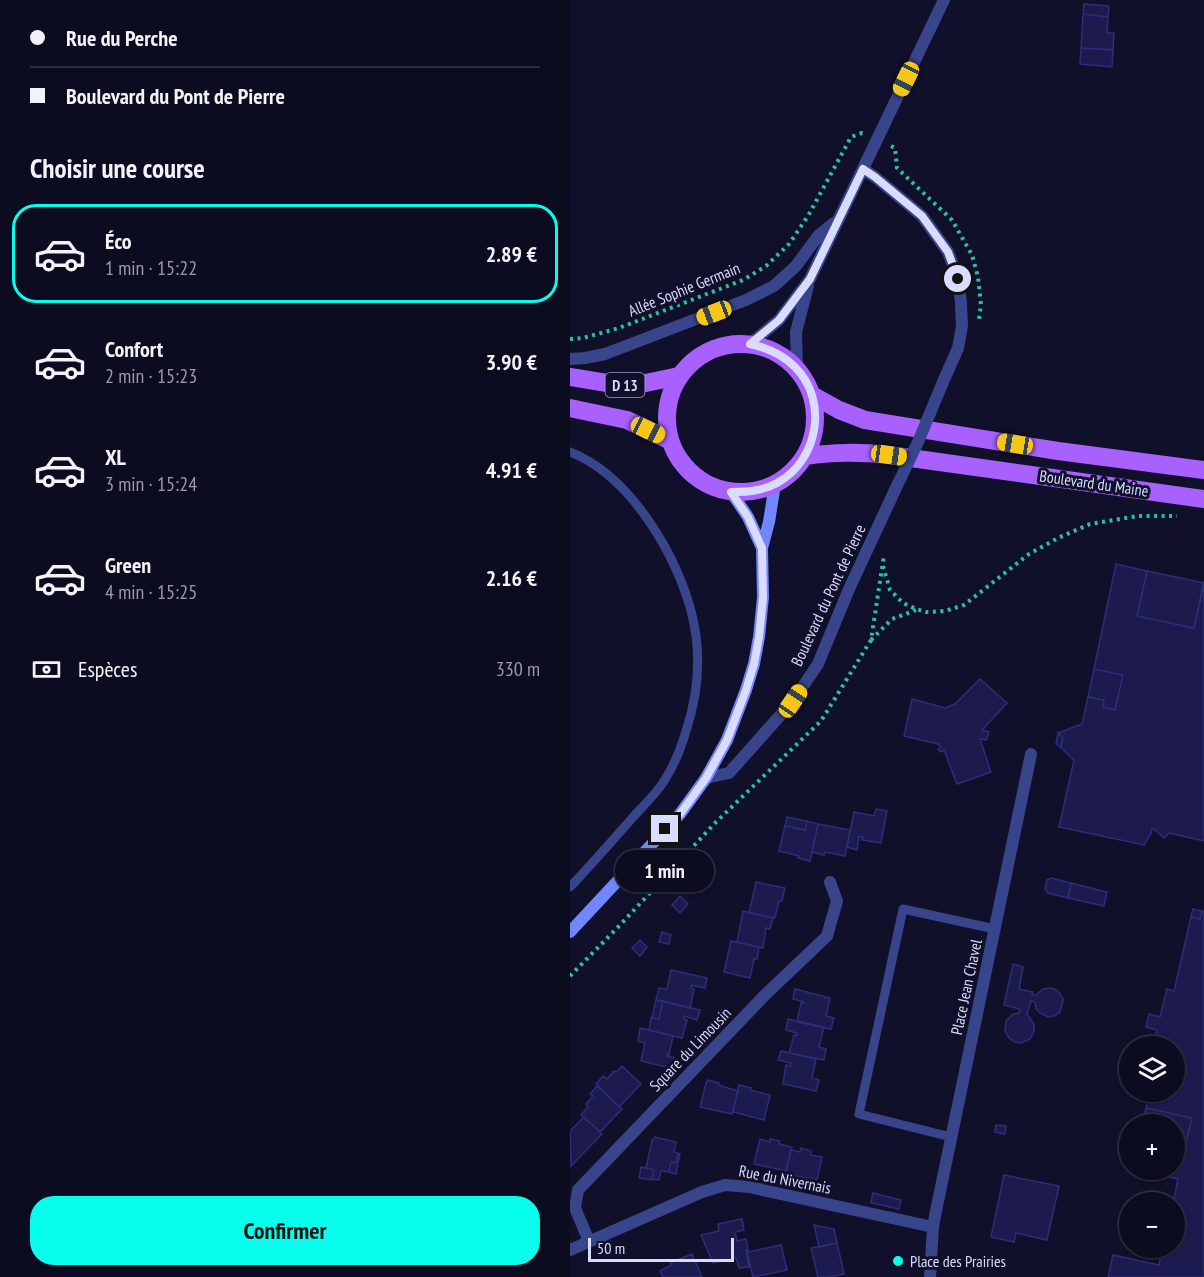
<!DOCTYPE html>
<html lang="fr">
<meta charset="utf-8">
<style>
body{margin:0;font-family:"PT Sans Narrow",sans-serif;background:#151529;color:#f1f3f6;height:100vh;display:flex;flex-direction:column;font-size:22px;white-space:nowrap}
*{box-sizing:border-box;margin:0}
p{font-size:20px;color:#9a9ba5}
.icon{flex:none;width:33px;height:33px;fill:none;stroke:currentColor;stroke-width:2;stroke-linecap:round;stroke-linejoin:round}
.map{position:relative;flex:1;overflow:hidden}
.side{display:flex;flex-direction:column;background:#0c0c20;width:570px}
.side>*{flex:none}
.hud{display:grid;align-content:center;height:132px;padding:0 30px;background:#0c0c20}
.buttons{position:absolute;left:549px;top:1036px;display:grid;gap:12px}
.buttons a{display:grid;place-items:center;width:66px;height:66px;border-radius:50%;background:#0c0c20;box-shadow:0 2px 4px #0004,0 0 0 2px #2c2c3e;font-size:30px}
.scale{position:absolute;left:18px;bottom:15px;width:146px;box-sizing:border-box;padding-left:6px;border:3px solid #dadcff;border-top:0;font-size:16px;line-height:21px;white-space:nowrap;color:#dadcff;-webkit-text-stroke:4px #10102b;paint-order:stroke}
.end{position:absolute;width:27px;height:27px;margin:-14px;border:8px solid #dadcff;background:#111;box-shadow:0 0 0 3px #111}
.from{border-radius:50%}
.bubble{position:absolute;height:42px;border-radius:21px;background:#0c0c20;box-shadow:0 2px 4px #0004,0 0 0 2px #2c2c3e;font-size:20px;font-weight:800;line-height:42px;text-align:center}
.car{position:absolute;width:18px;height:36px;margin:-18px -9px;border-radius:8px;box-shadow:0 0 4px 2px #0007;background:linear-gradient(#f5c518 24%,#345 0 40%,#f5c518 0 76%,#345 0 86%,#f5c518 0)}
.hud b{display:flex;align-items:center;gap:21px;height:57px;font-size:22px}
.hud b+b{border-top:2px solid #2c2c3e}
.hud i{width:15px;height:15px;background:#f1f3f6}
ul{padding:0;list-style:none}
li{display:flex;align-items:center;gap:18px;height:99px;margin:0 12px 9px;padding:0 18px;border:3px solid transparent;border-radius:24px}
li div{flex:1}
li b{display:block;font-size:22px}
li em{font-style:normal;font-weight:800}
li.active{border-color:#06ffec}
li>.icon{width:54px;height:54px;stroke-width:1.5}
h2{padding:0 30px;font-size:27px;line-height:72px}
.pay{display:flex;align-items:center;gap:15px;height:66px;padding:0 30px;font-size:22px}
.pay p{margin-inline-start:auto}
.button{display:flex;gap:12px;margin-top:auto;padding:12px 30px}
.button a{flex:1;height:69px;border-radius:24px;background:#06ffec;color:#111;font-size:24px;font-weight:800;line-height:69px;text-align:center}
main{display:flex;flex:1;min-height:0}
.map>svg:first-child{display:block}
.building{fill:#1d1b4d;stroke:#2e2d79;stroke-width:1.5}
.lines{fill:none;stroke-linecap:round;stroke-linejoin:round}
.path{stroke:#2cc19e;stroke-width:4;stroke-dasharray:3 4.5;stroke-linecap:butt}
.lane{stroke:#39458b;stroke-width:9}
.street{stroke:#39458b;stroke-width:12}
.secondary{stroke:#7186ff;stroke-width:12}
.primary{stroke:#a861ff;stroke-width:18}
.street-bridge{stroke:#39458b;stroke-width:12}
.route{stroke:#dadcff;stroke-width:8}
.poi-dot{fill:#06ffec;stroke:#10102b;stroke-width:2}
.labels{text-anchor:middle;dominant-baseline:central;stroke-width:6;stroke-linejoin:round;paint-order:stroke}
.shield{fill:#10102b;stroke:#9d9fbf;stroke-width:1.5}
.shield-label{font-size:15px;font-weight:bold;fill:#dadcff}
.street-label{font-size:16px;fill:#dadcff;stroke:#10102b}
.poi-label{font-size:16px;fill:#dadcff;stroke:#10102b;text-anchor:start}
</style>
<main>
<section class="side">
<div class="hud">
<b><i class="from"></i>Rue du Perche</b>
<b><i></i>Boulevard du Pont de Pierre</b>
</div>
<h2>Choisir une course</h2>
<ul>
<li class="active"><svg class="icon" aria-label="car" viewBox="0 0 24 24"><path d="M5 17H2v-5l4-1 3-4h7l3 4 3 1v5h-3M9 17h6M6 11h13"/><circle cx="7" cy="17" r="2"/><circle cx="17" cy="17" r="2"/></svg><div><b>Éco</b><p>1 min · 15:22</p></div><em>2.89 €</em></li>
<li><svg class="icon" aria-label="car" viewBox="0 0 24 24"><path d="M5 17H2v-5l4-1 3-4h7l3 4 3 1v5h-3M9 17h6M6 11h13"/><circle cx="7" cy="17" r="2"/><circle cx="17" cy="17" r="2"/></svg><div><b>Confort</b><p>2 min · 15:23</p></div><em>3.90 €</em></li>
<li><svg class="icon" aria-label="car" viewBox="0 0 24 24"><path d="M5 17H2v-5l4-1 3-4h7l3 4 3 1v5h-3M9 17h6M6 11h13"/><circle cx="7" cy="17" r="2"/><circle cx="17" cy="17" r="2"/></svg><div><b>XL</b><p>3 min · 15:24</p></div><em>4.91 €</em></li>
<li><svg class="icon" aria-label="car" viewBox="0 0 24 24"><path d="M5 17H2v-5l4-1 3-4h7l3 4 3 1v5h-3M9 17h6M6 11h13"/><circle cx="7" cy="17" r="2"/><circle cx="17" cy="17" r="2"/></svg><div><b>Green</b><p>4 min · 15:25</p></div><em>2.16 €</em></li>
</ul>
<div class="pay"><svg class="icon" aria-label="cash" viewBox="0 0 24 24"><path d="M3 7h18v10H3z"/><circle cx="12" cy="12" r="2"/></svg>Espèces<p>330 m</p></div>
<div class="button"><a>Confirmer</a></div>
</section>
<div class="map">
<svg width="634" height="1277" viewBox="0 0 634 1277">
<rect width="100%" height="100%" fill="#10102b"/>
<path class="building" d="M514,4L539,6L538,17L513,14Z
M513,14L538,17L537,33H544L543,50L511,48Z
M511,48L543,50L542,67L510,64Z
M546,564L577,571L567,616L624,628L634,581V841L599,833L594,838L584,829H582L581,834L574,845L489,827L504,760L491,748L493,738L488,733L512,724L518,697L534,700L533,707L545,710L553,675L524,669Z
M577,571L634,583L624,628L567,616Z
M524,669L553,675L545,710L533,707L534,700L518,697Z
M410,679L437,703L412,730L419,732L416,740L410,739L421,772L387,784L374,750L371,752L368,749L371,747L368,744L334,736L342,699L375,708L385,704Z
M488,733L493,738L491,748L486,744Z
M306,809L317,811L311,843L292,840L293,837H289L287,850L277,847L284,812L304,816Z
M217,817L237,821L235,830L215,826Z
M237,821L248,824L240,861L228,858L229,856L209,851L215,826L235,830Z
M248,824L280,830L275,856L255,852L254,855L242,852Z
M481,878L501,883L498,898L478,893L475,889L477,880Z
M186,882L215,888L212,901H209L205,918L179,913Z
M501,883L537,892L534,906L498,898Z
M110,896L118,904L110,913L102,905Z
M623,909L632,911L630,919L621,917Z
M173,911L203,918L200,929L196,928L193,948L167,942Z
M632,911L634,912V1277H538L543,1255L589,1265L592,1248H604V1203H603L608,1179L569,1170H604V1145L615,1147L622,1118L576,1108L580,1092H604V1047H583L587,1030L576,1027L579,1014L590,1017L597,989L604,991L621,917L630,919Z
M92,932L101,935L99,944L89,942Z
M70,940L77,947L70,956L62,948Z
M161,941L189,947L187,959H184L180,978L154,972Z
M443,964L453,967L449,989L463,992L462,995H466L473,989L482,988L488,991L493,998V1001L490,1012L484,1016L478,1017L470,1013L466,1009L465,1002L461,1001L457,1014L464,1024V1032L460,1039L451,1043L445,1042L439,1038L435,1031L436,1021L443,1014L449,1013L450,1009L434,1005Z
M101,970L137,978L135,988L121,985V988L124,989L120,1008L86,1000L89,988L97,989Z
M225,989L260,998L256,1016L264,1018L261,1029L227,1022L231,1003H234V1002L223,999Z
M86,1000L93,1001L89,1019L82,1018Z
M93,1001L130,1010L127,1020L114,1016V1019L117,1020L112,1038L79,1030L81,1018L89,1019Z
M218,1019L254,1027L249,1047L256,1049L254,1060L219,1053L224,1035H227V1033L216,1030Z
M70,1028L103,1036L99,1055L97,1054V1056L107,1059L104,1069L71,1061L75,1043L68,1041Z
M211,1051L246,1059L242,1078L249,1080L246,1091L213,1084L216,1065L220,1066L221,1063L208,1060Z
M52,1066L71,1084L49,1107L26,1084L33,1076L37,1079L44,1071L46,1072Z
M138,1080L149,1083L148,1085L168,1091L162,1114L130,1107L136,1083Z
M169,1085L181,1088L180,1090L200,1095L194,1120L163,1112Z
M27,1086L52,1109L30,1132L11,1115L18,1107L16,1104L23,1096L20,1094Z
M576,1108L622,1118L615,1147L604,1145V1125H572Z
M14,1117L32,1134L1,1166L0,1131Z
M426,1125L436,1126L435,1134L425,1132Z
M85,1137L106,1142L104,1152L108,1153L106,1163L101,1162L99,1172L91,1171L89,1180L82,1179L84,1170L76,1168L82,1140Z
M190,1139L200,1142V1139L210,1141L209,1144L222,1147L216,1171L184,1164Z
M231,1148L241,1151V1155L252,1157L247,1180L215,1174L221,1150L230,1152Z
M108,1153L110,1154L106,1174L99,1172L101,1162L106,1163Z
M71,1167L84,1170L82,1180L69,1178Z
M434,1175L489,1186L477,1240L446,1233L444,1242L421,1237Z
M303,1193L331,1200L329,1209L301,1203Z
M172,1219L174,1230L165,1232L167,1241L176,1239L178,1250H176L179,1267L169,1268L166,1258L143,1263L131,1235L149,1231L148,1224Z
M244,1225L264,1229L267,1243L249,1247Z
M267,1243L274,1274L260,1277H248L241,1248Z
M211,1245L217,1270L183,1277L177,1252Z
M122,1254L132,1277H93L90,1271L101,1265L100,1263Z"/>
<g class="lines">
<path class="path" d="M321,146L325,148L327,168L382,220L402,255L408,277L411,305L409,319
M0,339L13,338L49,328L173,280L196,266L219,244L238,216L281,137L292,133L295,134
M313,566L320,590L333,603L346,609L356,612L375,611L394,605L459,554L488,538L520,524L568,516H607
M301,640L322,619L346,610
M0,976L51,924L145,823L251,721L301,640L314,555"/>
<path class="lane" d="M0,452C43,469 73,508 95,547C128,608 138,664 116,731C111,748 104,766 94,781C86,794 74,805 64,816C43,840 22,864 0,887
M381,1137L289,1114L333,909L425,929"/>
<path class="street" d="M293,169L305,177L352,216L378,252L388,279L391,303L392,326L388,348L373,382
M180,344L209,320L240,279L374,0
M0,359L15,358L35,354L176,300L204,286L226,266L248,236L264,223
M227,369L226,332L238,286
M136,778L159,773L223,701L248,664L279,589L325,490
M19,1241L5,1208L8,1190L195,995L257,936L267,901L260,882
M0,1250L132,1192L155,1185L179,1187L363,1227
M360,1277L363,1227L366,1211L461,754"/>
<path class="secondary" d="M161,492L178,517L192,548
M0,932L110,814L136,778L157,740L176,690L184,664L189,637L193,597L192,548L199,522L205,484"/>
<path class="primary" d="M97 418a74 74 0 1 1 148 0a74 74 0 1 1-148 0Z
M0,377L49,385L71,384L109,376
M242,395L269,410L295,420L488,451L634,470
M0,408L57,420L99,440
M235,456C266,452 288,452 319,455L634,499"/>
<path class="street-bridge" d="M325,490L348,442L373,382"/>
</g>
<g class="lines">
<path class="route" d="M95,829L110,814L136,778L157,740L176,690L184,664L189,637L193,597L192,548L178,517L161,492C177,492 193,491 207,483C248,461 259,401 225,367C212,354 198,348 180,344L209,320L240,279L293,169L305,177L352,216L378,252L388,279"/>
</g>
<circle class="poi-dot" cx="328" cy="1261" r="6"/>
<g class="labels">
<rect class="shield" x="35.5" y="373" width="39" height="24" rx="4.5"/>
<g class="shield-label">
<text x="55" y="385">D 13</text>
</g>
<g class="street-label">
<text transform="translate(114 289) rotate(-22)">Allée Sophie Germain</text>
<text transform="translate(524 483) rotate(8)">Boulevard du Maine</text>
<text transform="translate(258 595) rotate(-65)">Boulevard du Pont de Pierre</text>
<text transform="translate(396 987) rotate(-78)">Place Jean Chavel</text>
<text transform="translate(120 1049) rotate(-46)">Square du Limousin</text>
<text transform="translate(215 1179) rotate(11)">Rue du Nivernais</text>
</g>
<g class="poi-label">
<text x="340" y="1261">Place des Prairies</text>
</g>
</g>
</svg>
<div class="buttons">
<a><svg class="icon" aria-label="layers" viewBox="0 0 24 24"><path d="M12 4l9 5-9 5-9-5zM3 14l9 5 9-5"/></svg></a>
<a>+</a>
<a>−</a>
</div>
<div class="scale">50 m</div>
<i class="end from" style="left:388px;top:279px"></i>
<i class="end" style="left:95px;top:829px"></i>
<div class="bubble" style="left:45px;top:850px;width:99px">1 min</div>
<i class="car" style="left:336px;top:79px;rotate:206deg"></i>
<i class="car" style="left:144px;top:313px;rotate:249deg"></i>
<i class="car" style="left:78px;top:430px;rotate:116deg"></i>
<i class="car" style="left:445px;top:444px;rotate:279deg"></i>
<i class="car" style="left:319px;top:455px;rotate:98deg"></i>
<i class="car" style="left:223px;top:701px;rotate:34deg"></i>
</div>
</main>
